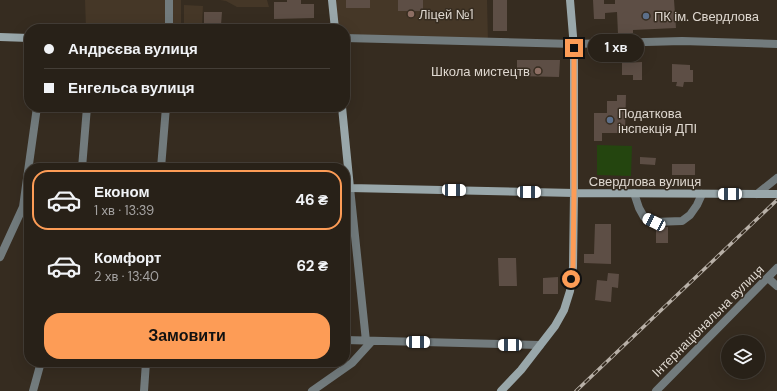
<!DOCTYPE html>
<html lang="uk">
<meta charset="utf-8">
<style>
body{margin:0;font-family:"DM Sans",sans-serif;background:#302921;color:#f1f3f6;height:100vh;display:flex;flex-direction:column;font-size:15px;white-space:nowrap}
*{box-sizing:border-box;margin:0}
p{font-size:13px;color:#a5a3a2}
.icon{flex:none;width:22px;height:22px;fill:none;stroke:currentColor;stroke-width:2;stroke-linecap:round;stroke-linejoin:round}
.map{position:relative;flex:1;overflow:hidden}
.side{position:absolute;left:24px;top:163px;width:326px;height:204px;display:flex;flex-direction:column;background:#282118;border-radius:16px;box-shadow:0 4px 16px #0002,0 0 0 1px #443e37}
.side>*{flex:none}
.top-card{position:absolute;left:24px;top:24px;width:326px;height:88px;border-radius:16px;box-shadow:0 4px 16px #0002,0 0 0 1px #443e37;display:grid;align-content:center;height:88px;padding:0 20px;background:#282118}
.tools{position:absolute;left:721px;top:335px;display:grid;gap:8px}
.tools a{display:grid;place-items:center;width:44px;height:44px;border-radius:50%;background:#282118;box-shadow:0 4px 16px #0002,0 0 0 1px #443e37;font-size:20px}
.end{position:absolute;width:18px;height:18px;margin:-9px;border:5px solid #fd9c56;background:#111;box-shadow:0 0 0 2px #111}
.from{border-radius:50%}
.bubble{position:absolute;height:28px;border-radius:14px;background:#282118;box-shadow:0 4px 16px #0002,0 0 0 1px #443e37;font-size:13px;font-weight:700;line-height:28px;text-align:center}
.car{position:absolute;width:12px;height:24px;margin:-12px -6px;border-radius:5px;box-shadow:0 0 3px 1px #0007;background:linear-gradient(#fff 24%,#345 0 40%,#fff 0 76%,#345 0 86%,#fff 0)}
.top-card b{display:flex;align-items:center;gap:14px;height:38px;font-size:15px}
.top-card b+b{border-top:1px solid #443e37}
.top-card i{width:10px;height:10px;background:#f1f3f6}
ul{padding:7px 0 0;list-style:none}
li{display:flex;align-items:center;gap:12px;height:60px;margin:0 8px 6px;padding:0 12px;border:2px solid transparent;border-radius:16px}
li div{flex:1}
li b{display:block;font-size:15px}
li em{font-style:normal;font-weight:700}
li.on{border-color:#fd9c56}
li>.icon{width:36px;height:36px;stroke-width:1.5}
.primary-button{display:flex;gap:8px;margin-top:auto;padding:8px 20px}
.primary-button a{flex:1;height:46px;border-radius:16px;background:#fd9c56;color:#111;font-size:16px;font-weight:700;line-height:46px;text-align:center}
.map>svg:first-child{display:block}
.built{fill:#453727}
.green{fill:#24450f}
.building{fill:#5d4e45}
.lines{fill:none;stroke-linecap:round;stroke-linejoin:round}
.street{stroke:#727b7d;stroke-width:8}
.secondary{stroke:#99a7aa;stroke-width:8}
.rail-casing{stroke:#b8b0a7;stroke-width:3.5}
.rail{stroke:#362c20;stroke-width:2;stroke-dasharray:6;stroke-linecap:butt}
.route{stroke:#fd9c56;stroke-width:5}
.education-dot{fill:#8d6e63;stroke:#362c20;stroke-width:1.5}
.service-dot{fill:#5c6f8a;stroke:#362c20;stroke-width:1.5}
.labels{text-anchor:middle;dominant-baseline:central;stroke-width:3;stroke-linejoin:round;paint-order:stroke}
.poi-label{font-size:13px;fill:#dfd8d0;stroke:#362c20;text-anchor:start}
.street-label{font-size:13px;fill:#dfd8d0;stroke:#362c20}
</style>
<div class="map">
<svg width="777" height="391" viewBox="0 0 777 391">
<rect width="100%" height="100%" fill="#362c20"/>
<path class="built" d="M85,0H181V29H86Z
M220,0H267L269,7H237L226,1Z
M333,0H487L488,42L345,34V29H337Z
M184,5L203,6L202,25H184Z"/>
<path class="green" d="M597,145L632,146L631,176L597,175Z"/>
<path class="building" d="M287,0H301V4H314V18L274,19V2H287Z
M346,0H370V8H346Z
M398,0H423V11H398Z
M493,0H507V31H493Z
M593,0H604V4H615V0H674L676,28L633,30V33L618,34L617,12L605,13V19H594Z
M204,12H222L221,25H215V29L209,28L208,25L204,24Z
M517,60H560L559,77L517,76Z
M642,62V80H633V75H622V63Z
M672,64L690,65V70H693V82H684L683,87L676,86L677,82H672Z
M617,95H626L625,133H602V141H594V113H607V101H617Z
M640,157L656,158L655,165L640,164Z
M672,164H695V175H672Z
M595,224H611V264L584,263V254H594Z
M656,227H668V243H656Z
M498,258H516L517,286H499Z
M608,273L619,274L618,288L612,287L611,302L595,300L597,280L607,281Z
M558,277V294H543V278Z"/>
<g class="lines">
<path class="street" d="M169,29V0
M345,38L574,44L682,41L777,44
M82,168L87,107
M161,168L166,107
M345,188H350L366,341
M634,193L639,208L644,217L654,222L682,221L690,215L697,205L702,194
M757,194L777,178
M0,257L23,207L37,107
M768,278L777,286
M345,340L540,345
M33,391L41,362
M144,391L146,362
M312,391L352,363L372,341
M656,391L777,268"/>
<path class="secondary" d="M332,0L335,29
M0,37L29,38
M342,107L350,188L574,193L777,194
M501,391L521,370L555,326L564,310L570,291L573,267L574,193V48L570,0"/>
<defs>
<path id="rail" d="M576,391L777,200"/>
</defs>
<use href="#rail" class="rail-casing"/>
<use href="#rail" class="rail"/>
</g>
<g class="lines">
<path class="route" d="M571,279L573,267L574,193V48"/>
</g>
<g class="education-dot">
<circle cx="411" cy="14" r="4"/>
<circle cx="538" cy="71" r="4"/>
</g>
<g class="service-dot">
<circle cx="646" cy="16" r="4"/>
<circle cx="610" cy="120" r="4"/>
</g>
<g class="labels">
<g class="poi-label">
<text x="419" y="14">Ліцей №1</text>
<text x="654" y="16">ПК ім. Свердлова</text>
<text x="530" y="71" text-anchor="end">Школа мистецтв</text>
<text x="618" y="113">Податкова<tspan x="618" dy="15">інспекція ДПІ</tspan></text>
</g>
<g class="street-label">
<text x="645" y="181">Свердлова вулиця</text>
<text transform="translate(708 321) rotate(-45)">Інтернаціональна вулиця</text>
</g>
</g>
</svg>
<div class="tools">
<a><svg class="icon" aria-label="layers" viewBox="0 0 24 24"><path d="M12 4l9 5-9 5-9-5zM3 14l9 5 9-5"/></svg></a>
</div>
<i class="end from" style="left:571px;top:279px"></i>
<i class="end" style="left:574px;top:48px"></i>
<div class="bubble" style="left:588px;top:34px;width:56px">1 хв</div>
<i class="car" style="left:454px;top:190px;rotate:91deg"></i>
<i class="car" style="left:529px;top:192px;rotate:91deg"></i>
<i class="car" style="left:730px;top:194px;rotate:270deg"></i>
<i class="car" style="left:654px;top:222px;rotate:297deg"></i>
<i class="car" style="left:418px;top:342px;rotate:91deg"></i>
<i class="car" style="left:510px;top:345px;rotate:271deg"></i>
<div class="top-card">
<b><i class="from"></i>Андрєєва вулиця</b>
<b><i></i>Енгельса вулиця</b>
</div>
<section class="side">
<ul>
<li class="on"><svg class="icon" aria-label="car" viewBox="0 0 24 24"><path d="M5 17H2v-5l4-1 3-4h7l3 4 3 1v5h-3M9 17h6M6 11h13"/><circle cx="7" cy="17" r="2"/><circle cx="17" cy="17" r="2"/></svg><div><b>Економ</b><p>1 хв · 13:39</p></div><em>46 ₴</em></li>
<li><svg class="icon" aria-label="car" viewBox="0 0 24 24"><path d="M5 17H2v-5l4-1 3-4h7l3 4 3 1v5h-3M9 17h6M6 11h13"/><circle cx="7" cy="17" r="2"/><circle cx="17" cy="17" r="2"/></svg><div><b>Комфорт</b><p>2 хв · 13:40</p></div><em>62 ₴</em></li>
</ul>
<div class="primary-button"><a>Замовити</a></div>
</section>
</div>
